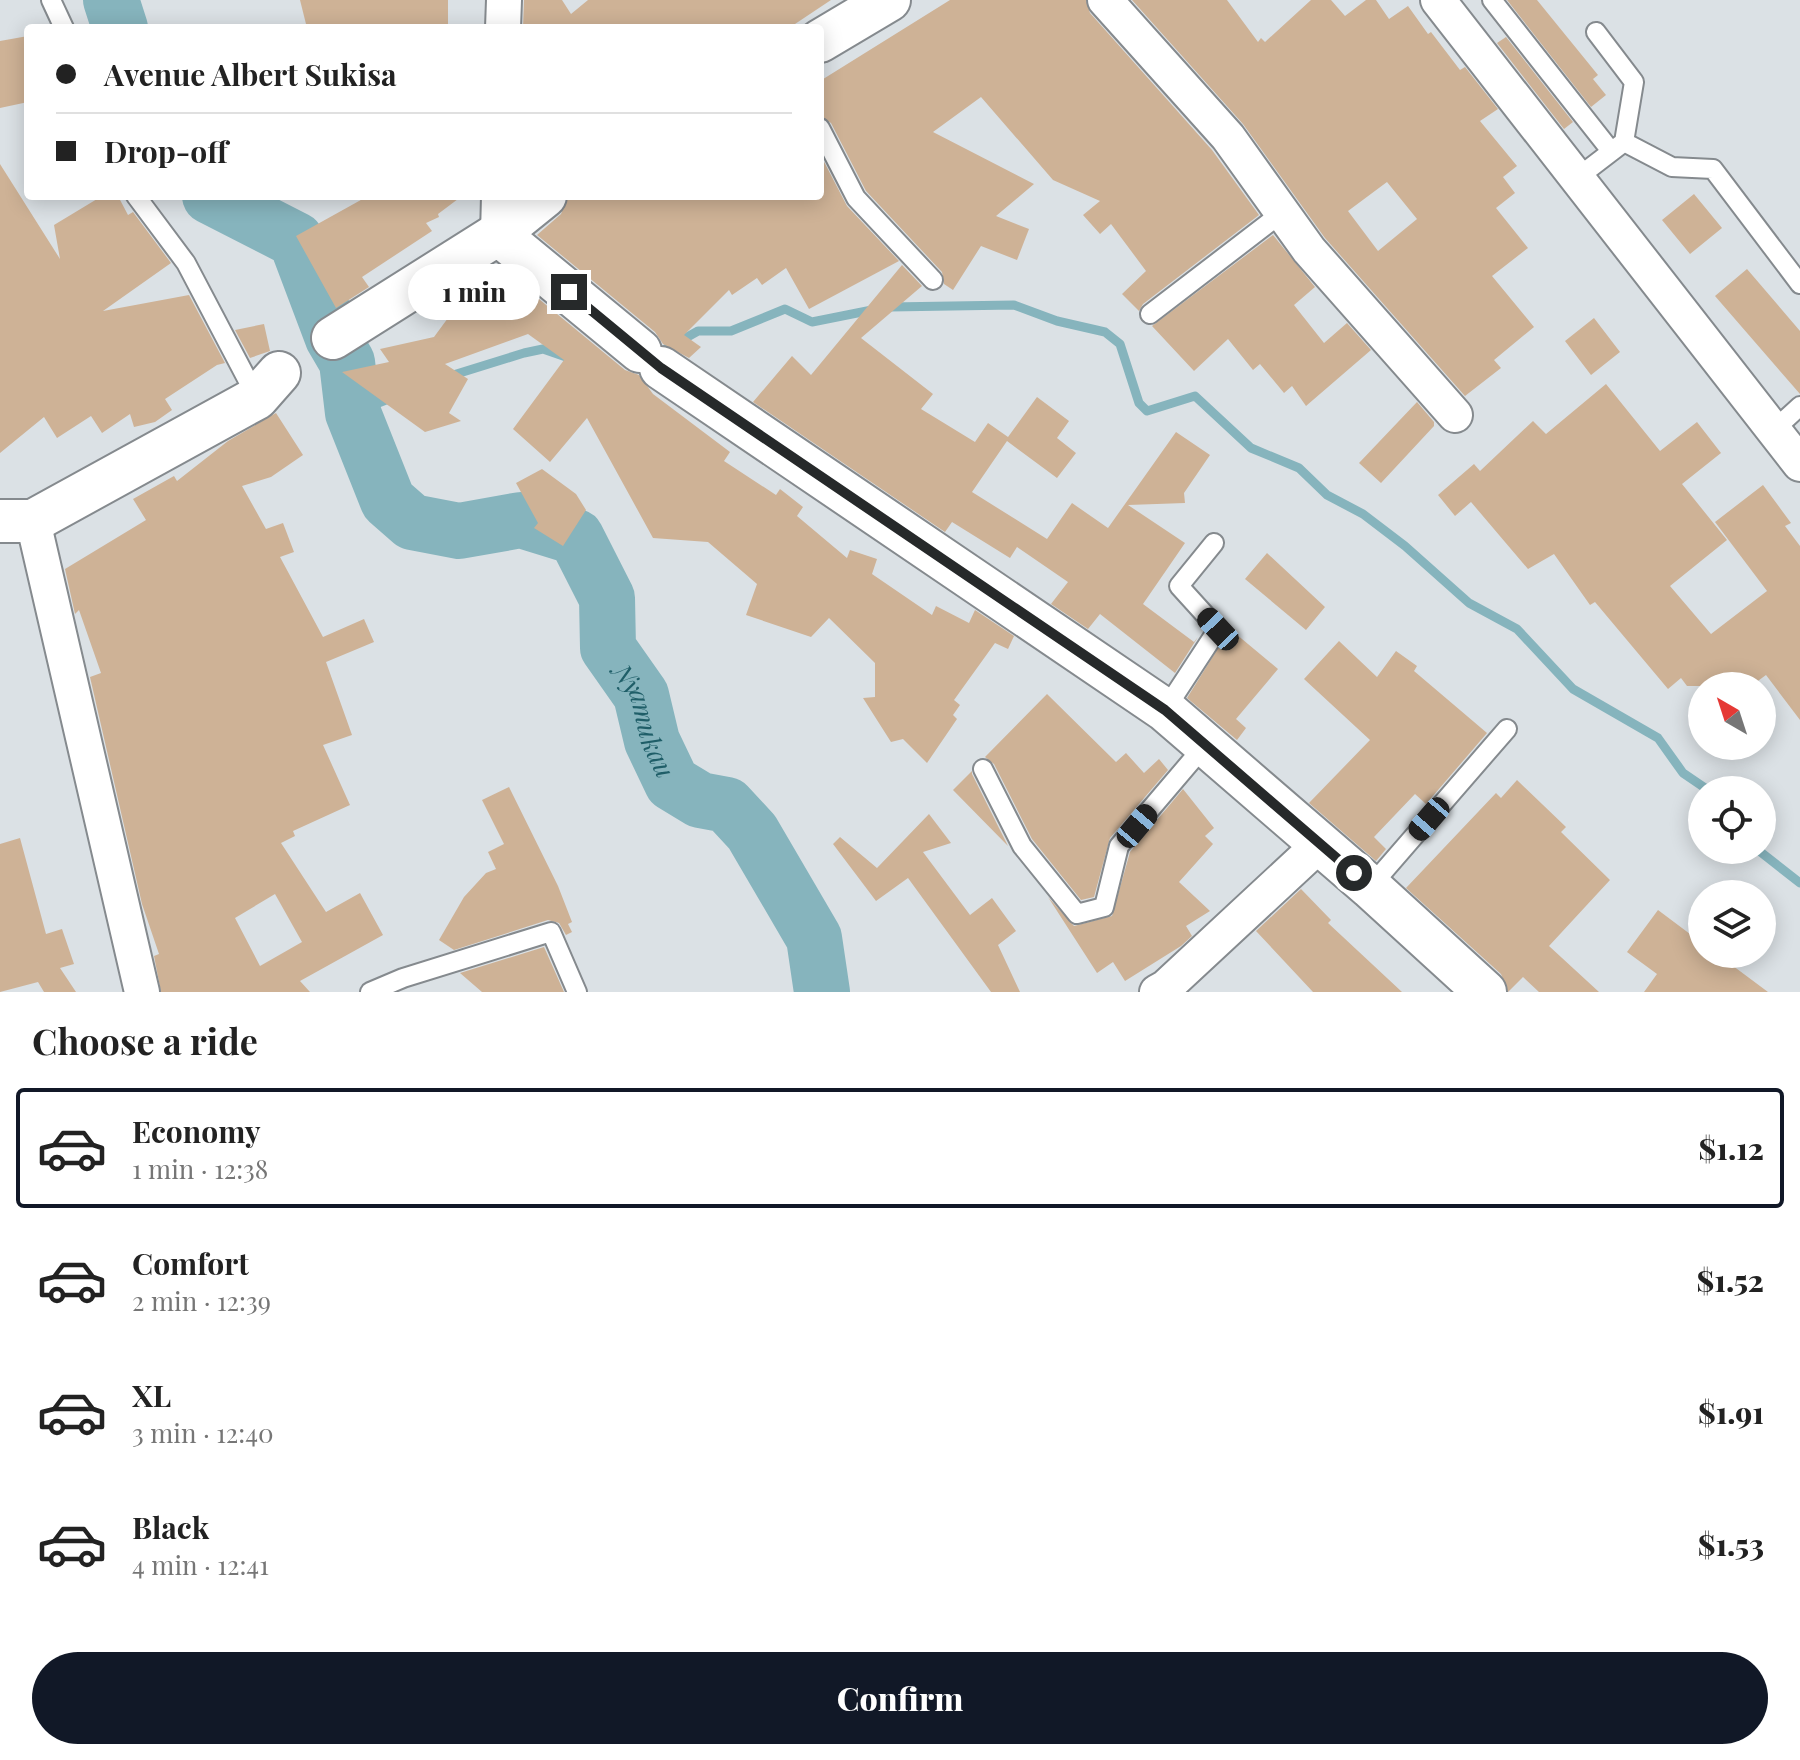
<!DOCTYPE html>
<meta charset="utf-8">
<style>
body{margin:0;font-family:"Playfair Display",serif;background:#f6f6f6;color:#222;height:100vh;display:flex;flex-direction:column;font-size:30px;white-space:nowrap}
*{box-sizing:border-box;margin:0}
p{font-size:26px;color:#767676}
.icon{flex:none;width:44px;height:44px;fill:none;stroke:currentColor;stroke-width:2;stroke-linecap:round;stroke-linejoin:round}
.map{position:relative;height:992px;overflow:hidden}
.sheet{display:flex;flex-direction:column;background:#fff;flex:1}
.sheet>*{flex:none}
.top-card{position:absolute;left:24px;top:24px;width:800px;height:176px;border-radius:8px;box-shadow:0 4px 20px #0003;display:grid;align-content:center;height:176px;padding:0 32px;background:#fff}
.needle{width:52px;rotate:321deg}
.controls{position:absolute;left:1688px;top:672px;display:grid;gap:16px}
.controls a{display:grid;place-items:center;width:88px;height:88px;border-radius:50%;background:#fff;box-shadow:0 4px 20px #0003;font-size:40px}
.end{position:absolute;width:36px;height:36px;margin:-18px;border:10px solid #26292a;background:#fff;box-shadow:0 0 0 4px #fff}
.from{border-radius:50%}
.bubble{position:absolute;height:56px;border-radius:28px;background:#fff;box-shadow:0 4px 20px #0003;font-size:26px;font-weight:800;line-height:56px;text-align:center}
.car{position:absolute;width:24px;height:48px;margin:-24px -12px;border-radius:10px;box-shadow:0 0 6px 2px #0007;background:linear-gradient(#222 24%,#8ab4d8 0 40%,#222 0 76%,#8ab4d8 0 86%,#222 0)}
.top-card b{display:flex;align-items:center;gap:28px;height:76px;font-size:30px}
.top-card b+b{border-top:2px solid #e0e0e0}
.top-card i{width:20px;height:20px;background:#222}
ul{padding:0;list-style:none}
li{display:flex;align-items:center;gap:24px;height:120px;margin:0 16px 12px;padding:0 16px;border:4px solid transparent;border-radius:8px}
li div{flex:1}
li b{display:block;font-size:30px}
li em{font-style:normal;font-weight:800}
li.on{border-color:#111827}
li>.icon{width:72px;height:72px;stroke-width:1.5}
h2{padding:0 32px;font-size:36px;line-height:96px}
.action{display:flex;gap:16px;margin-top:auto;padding:16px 32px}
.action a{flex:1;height:92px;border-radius:48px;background:#111827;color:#fff;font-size:32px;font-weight:800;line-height:92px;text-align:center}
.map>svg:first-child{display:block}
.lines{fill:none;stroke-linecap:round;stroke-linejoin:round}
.stream{stroke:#86b4bd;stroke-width:9}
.river{stroke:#86b4bd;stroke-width:56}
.building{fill:#ceb296;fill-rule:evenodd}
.service-casing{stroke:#858a8e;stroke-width:22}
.minor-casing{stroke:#858a8e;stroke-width:38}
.tertiary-casing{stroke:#858a8e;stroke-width:46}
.service{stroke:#fff;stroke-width:18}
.minor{stroke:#fff;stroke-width:34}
.tertiary{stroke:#fff;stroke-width:42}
.route{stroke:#26292a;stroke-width:10}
.labels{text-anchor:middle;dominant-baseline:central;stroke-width:7;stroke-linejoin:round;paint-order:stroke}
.water-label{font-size:26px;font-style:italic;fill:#1f5e68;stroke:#fff}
</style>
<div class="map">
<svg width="1800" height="992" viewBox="0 0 1800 992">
<rect width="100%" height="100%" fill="#dbe1e5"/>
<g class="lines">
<path class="stream" d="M890,307L1014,305L1057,321L1105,332L1120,344L1139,403L1147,411L1195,396L1251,448L1299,468L1327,495L1363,514L1405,546L1469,603L1517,629L1573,689L1658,738L1683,773L1708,790
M657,354L698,331H731L785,309L812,322L872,310
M450,376L524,353L543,349L566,357
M353,413L391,398
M1758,850L1800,883"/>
<g class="river">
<path d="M111,0L120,28"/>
<path id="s1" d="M210,196L296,240L333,338L347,362L353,413L388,501L412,522L459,531L521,520L576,537L607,598L608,648L641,695L652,741L672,783L700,800L727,805L752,832L814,938L822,992"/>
</g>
</g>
<path class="building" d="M300,0H448V28H307Z
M524,0H562L571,14L588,0H831L789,28H523Z
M950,0H1086L1090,13L1212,150L1259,215L1143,304L1139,311L1122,294L1146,271L1111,224L1100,234L1083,215L1100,201L1053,180L981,97L933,132L1034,184L996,216L1029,229L1017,260L981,246L953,290L944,284L942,272L866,191L831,123L820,116V81Z
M1132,0H1227L1258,42L1261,38L1265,42L1311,0H1331L1345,16L1366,0H1376L1389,19L1408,6L1428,34L1431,32L1460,70L1465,67L1498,109L1480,121L1517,166L1503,177L1515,193L1496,208L1528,248L1492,276L1534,327L1494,360L1501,368L1465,396L1325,238L1243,124ZM1387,182L1417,219L1378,251L1348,211Z
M1507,0H1537L1598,75L1593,79L1606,95L1591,107Z
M28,36V102L0,108V41Z
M1506,37L1573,122L1564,129L1497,43Z
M820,154L847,206L899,261L809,309L786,268L762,285L757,278L732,295L729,290L684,335L701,347L689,358L663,344L655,332L537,235L561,214L568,196H820Z
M0,164L60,259L54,225L102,196H118L128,215L133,212L171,263L103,311L189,295L225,363L217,365L165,399L172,410L155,422L134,427L130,414L102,433L91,416L57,438L44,417L0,453Z
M1694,194L1722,228L1690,254L1662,220Z
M368,196H462L438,214L439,217L426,223L432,231L362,277L369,287L336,308L296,236Z
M1273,235L1315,287L1294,305L1324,343L1347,323L1371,350L1306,406L1292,386L1284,393L1260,364L1253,370L1228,339L1194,371L1152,326Z
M902,265L922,286L861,338L933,394L921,409L975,442L988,423L1008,437L1037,397L1069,421L1057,438L1076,453L1057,478L1007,441L972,492L1047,539L1072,503L1108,528L1176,432L1210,455L1184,493L1185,503L1128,505L1185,543L1143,604L1194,642L1198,637L1175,673L1100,614L1088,629L1051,604L1068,582L1017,547L1010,558L952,522L945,532L753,402L792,356L811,375Z
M500,267L625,370L639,375L653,394L730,452L724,461L776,495L780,489L803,507L797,516L847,558L850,550L877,559L872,574L932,615L936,606L969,623L975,610L1014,636L1008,649L995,643L954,700L960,705L953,715L957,719L927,763L903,739L891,742L863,698L875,697V663L829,618L811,637L746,615L757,584L708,542L653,538L587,418L550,462L513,429L564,360L528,334L445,364L468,379L449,413L461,421L425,432L342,372L389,362L380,349L434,337L459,303L474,313L503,271Z
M1747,269L1800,331V394L1715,296Z
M1594,318L1620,352L1591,375L1565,341Z
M264,324L270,351L250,358L235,330Z
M1606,384L1660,451L1697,422L1721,453L1682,484L1727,540L1670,586L1711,634L1767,591L1715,522L1763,485L1791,523L1785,526L1800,546V720L1766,675L1751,686H1687L1681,678L1668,689L1595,602L1590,605L1554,554L1528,569L1471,502L1455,516L1438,495L1474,464L1480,471L1533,421L1546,434Z
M1417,402L1434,422V426L1381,483L1359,463Z
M276,413L303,455L271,477L242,486L266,529L283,523L294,552L280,557L323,637L364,619L374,642L326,662L352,735L323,745L350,805L293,831L295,836L281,843L326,912L360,893L383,935L300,981L310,992H161L154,956L159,954L142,904L90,677L101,673L79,610L75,614L65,569L146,520L133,499L174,476L177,481L228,441ZM275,894L302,942L260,966L235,918Z
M542,469L576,494L586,510L563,546L534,528L538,523L516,483Z
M1267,553L1325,607L1306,630L1245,579Z
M1230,629L1278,669L1236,719L1246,728L1237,740L1187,698Z
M1339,641L1377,677L1396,651L1417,666L1414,671L1487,733L1426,804L1415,794L1374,837L1386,849L1376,861L1309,803L1370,740L1304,679Z
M1047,694L1116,762L1126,753L1144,773L1159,759L1168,770L1110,838L1094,897L1081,900L1032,839L994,764L985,757Z
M972,771V774L1008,846L953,790Z
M1517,780L1566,827L1561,832L1610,880L1549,946L1599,992H1539L1523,977L1508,992L1501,974L1406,888L1496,793L1501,798Z
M509,787L558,886L572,922L568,924L572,932L566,935L559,923L548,920L454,950L439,940L464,897L486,873L496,869L488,852L504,844L482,800Z
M1183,789L1214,828L1205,836L1213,844L1179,882L1210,911L1186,926L1192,936L1181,946L1125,981L1113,962L1097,973L1048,897L1074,926L1112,916L1130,852Z
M929,814L951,843L923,852L970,915L992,898L1016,931L998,945L1020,992H991L908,878L876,901L833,844L840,837L877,868Z
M20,838L46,934L62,929L74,964L60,968L76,992H44L38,982L0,992V844Z
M1301,889L1331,920L1328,923L1402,992H1313L1256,931Z
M1658,910L1702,943V954H1717L1768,992H1644L1657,974L1627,952Z
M544,947L564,992H482L460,973Z"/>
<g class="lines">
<defs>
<path id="service" d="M51,0L64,28
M1492,0L1611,151
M820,128L856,198L933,280
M1624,142L1672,167L1713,169L1800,284
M1577,178L1624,142L1634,82L1596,32
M136,196L186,263L257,398
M1150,314L1283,212
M1774,430L1800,406
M1165,710L1218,629L1179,586L1214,543
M983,769L1022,846L1077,914L1104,907L1119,846L1205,745
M1370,887L1507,729
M370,992L403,978L551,932L577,992"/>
<path id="minor" d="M1105,0L1228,137L1309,250L1455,415
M1438,0L1800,464
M503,28L504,0
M498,234L499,196
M33,521L142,992
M1157,992L1166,987L1320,844"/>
<path id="tertiary" d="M820,41L889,0
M498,234L640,351
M333,338L498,234L545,196
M661,368L1165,710L1370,887L1485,992
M0,521H33L257,398L279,373"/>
</defs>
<use href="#service" class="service-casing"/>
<use href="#minor" class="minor-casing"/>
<use href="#tertiary" class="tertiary-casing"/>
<use href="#service" class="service"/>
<use href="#minor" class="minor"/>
<use href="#tertiary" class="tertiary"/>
</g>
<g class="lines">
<path class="route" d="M569,292L661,368L1165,710L1354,873"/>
</g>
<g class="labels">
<g class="water-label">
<text stroke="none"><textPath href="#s1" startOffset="776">Nyamukau</textPath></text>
</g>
</g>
</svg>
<div class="controls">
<a><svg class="needle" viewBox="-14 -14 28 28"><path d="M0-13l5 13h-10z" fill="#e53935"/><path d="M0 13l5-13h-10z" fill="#767676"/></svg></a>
<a><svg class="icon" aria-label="locate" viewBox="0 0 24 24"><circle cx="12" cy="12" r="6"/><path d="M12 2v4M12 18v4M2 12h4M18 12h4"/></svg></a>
<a><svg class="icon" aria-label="layers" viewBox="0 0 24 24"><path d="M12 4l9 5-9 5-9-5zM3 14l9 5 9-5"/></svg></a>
</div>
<i class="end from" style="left:1354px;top:873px"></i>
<i class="end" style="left:569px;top:292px"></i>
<div class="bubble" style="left:408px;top:264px;width:132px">1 min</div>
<i class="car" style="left:1218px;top:629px;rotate:317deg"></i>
<i class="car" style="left:1429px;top:819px;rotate:221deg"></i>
<i class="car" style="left:1137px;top:826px;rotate:40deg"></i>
<div class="top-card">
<b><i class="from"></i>Avenue Albert Sukisa</b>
<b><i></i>Drop-off</b>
</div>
</div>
<section class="sheet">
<h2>Choose a ride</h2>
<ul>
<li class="on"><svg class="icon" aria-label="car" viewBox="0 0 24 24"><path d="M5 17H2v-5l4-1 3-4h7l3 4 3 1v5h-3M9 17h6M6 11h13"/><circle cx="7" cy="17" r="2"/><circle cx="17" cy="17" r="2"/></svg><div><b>Economy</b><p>1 min · 12:38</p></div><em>$1.12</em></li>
<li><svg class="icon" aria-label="car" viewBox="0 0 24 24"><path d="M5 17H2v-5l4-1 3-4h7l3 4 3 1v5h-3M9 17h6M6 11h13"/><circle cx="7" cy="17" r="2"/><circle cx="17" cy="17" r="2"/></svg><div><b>Comfort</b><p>2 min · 12:39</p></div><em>$1.52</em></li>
<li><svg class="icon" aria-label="car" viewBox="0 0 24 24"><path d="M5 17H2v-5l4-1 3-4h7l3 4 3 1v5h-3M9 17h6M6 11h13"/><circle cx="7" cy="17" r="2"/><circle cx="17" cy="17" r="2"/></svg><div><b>XL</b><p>3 min · 12:40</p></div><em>$1.91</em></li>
<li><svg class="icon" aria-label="car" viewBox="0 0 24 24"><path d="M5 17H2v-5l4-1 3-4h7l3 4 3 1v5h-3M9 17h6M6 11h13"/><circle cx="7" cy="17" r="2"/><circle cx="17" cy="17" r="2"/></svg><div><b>Black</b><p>4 min · 12:41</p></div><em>$1.53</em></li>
</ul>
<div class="action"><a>Confirm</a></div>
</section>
